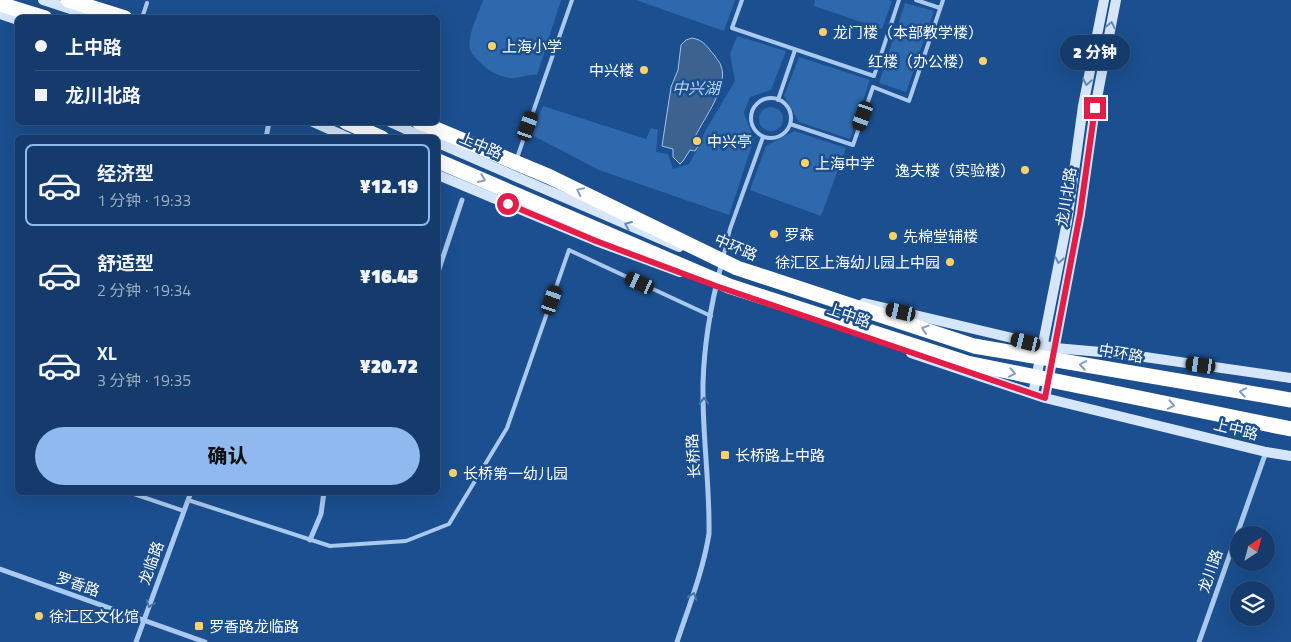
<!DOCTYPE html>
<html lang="zh">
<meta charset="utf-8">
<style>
body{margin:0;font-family:"Titillium Web","Noto Sans SC",sans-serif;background:#1d4271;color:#f1f3f6;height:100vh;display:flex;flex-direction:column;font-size:19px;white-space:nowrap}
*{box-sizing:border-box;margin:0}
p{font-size:16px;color:#9dadc1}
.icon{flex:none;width:28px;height:28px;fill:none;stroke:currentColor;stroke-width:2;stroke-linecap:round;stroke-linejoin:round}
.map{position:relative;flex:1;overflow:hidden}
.details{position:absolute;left:15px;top:135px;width:425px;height:360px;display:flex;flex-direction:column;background:#143b6b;border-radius:8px;box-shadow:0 5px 20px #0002,0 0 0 1px #33557e}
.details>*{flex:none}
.guide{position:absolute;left:15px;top:15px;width:425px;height:110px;border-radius:8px;box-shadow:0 5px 20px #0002,0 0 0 1px #33557e;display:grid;align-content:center;height:110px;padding:0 20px;background:#143b6b}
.needle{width:32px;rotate:36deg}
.tools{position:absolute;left:1230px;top:526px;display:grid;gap:10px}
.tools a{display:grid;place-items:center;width:45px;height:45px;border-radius:50%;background:#143b6b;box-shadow:0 5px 20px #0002,0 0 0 1px #33557e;font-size:25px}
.end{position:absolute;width:22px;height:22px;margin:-11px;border:6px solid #e11d48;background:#fff;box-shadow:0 0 0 2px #fff}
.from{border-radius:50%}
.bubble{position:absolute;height:35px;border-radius:18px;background:#143b6b;box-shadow:0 5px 20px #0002,0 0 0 1px #33557e;font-size:16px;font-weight:800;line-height:35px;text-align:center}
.car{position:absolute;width:15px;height:30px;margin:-15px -8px;border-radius:6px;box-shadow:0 0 4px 1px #0007;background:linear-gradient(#222 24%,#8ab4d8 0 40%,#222 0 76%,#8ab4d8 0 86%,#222 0)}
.guide b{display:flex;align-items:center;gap:18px;height:48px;font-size:19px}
.guide b+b{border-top:1px solid #33557e}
.guide i{width:12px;height:12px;background:#f1f3f6}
ul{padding:9px 0 0;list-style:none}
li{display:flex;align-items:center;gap:15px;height:82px;margin:0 10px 8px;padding:0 10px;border:2px solid transparent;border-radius:8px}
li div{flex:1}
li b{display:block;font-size:19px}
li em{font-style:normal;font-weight:800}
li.on{border-color:#90b9f0}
li>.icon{width:45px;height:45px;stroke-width:1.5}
.primary-button{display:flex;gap:10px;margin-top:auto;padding:10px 20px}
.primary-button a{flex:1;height:58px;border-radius:30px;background:#90b9f0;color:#111;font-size:20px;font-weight:800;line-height:58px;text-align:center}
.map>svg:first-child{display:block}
.green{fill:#2e69ad}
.water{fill:#3c6290;stroke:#9cc4f0}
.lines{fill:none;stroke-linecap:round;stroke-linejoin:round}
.lane{stroke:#a9c9ee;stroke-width:4}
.street{stroke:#a9c9ee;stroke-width:5}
.secondary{stroke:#d6e6fa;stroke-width:10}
.highway{stroke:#fff;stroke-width:15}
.highway-bridge{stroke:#fff;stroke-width:15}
.oneway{stroke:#668bba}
.oneway2{stroke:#829ec1}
.oneway3{stroke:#4674ac}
.route{stroke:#e11d48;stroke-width:6}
.poi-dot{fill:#ffd166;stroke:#1b4f8f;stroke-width:2}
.labels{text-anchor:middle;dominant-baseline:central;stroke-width:5;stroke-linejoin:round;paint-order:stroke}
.poi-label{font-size:15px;fill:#fff;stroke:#1b4f8f;text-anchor:start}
.street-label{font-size:15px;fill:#fff;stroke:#1b4f8f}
.water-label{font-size:16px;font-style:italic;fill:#b5d3f5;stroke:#1b4f8f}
</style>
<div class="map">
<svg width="1291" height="642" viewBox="0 0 1291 642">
<rect width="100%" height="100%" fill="#1b4f8f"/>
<path class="green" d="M483,0H561L537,75C527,74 519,79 510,78C501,77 491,72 485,67C480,62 472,56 470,49C467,36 479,12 483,0Z
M636,0H735L724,31Z
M815,0H889L892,1L882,29L814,6Z
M905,3L934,11L906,92L879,83Z
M737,36L786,51L771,90L750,97L744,113L754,139L729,215L599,170L530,134L543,106L646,139L651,128L658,130L656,152L668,154L673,169L689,164L701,143L704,133L735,81L730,54Z
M799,57L870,80L850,139L799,122L784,96Z
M759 119a12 12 0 1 1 24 0a12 12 0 1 1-24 0Z
M794,131L846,148L821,216L750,190L766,146Z"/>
<path class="water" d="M692,38C704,40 707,47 715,56C717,60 720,62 721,66C729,86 704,118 695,137L694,142L699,145L695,151L690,150L683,161L680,164L673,157V149L662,146L671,87L678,70L681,45L686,40Z"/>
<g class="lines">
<path class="lane" d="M742,0L732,28L874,76L899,0
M916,0L940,8
M142,18L147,3
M751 118a20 20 0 1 1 40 0a20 20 0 1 1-40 0Z
M778,100L795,50
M790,124L853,145L873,87L909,101L943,0
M517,158L572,0
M723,258L730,229L763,137
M128,492L184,511
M188,500L330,546L406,541L449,524L507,428L569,250L711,316"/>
<path class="street" d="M266,138L269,122
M438,272L462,200
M310,540L321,514L324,492
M0,569L205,642
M136,642L191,492
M677,642C689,606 703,571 709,534C710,484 702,434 703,384C704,344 711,304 721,266
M1199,642L1266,452"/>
<path class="secondary" d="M43,0L98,18
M0,14L18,20
M313,122L349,138
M390,122L425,138
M438,143L679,247
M438,175L596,241L680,272
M864,303L1055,348L1124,354L1291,378
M911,353L1045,398L1266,452L1291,456
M1033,394L1067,222L1083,106L1104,0
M1045,398L1080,214L1095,108L1116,0"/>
<path class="highway" d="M68,0L125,18
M0,4L45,18
M346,122L382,138"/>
<path class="highway-bridge" d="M419,122L548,176L737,268L974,346L1291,400
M438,161L729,286L967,363L1291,429"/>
</g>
<defs><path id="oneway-chevron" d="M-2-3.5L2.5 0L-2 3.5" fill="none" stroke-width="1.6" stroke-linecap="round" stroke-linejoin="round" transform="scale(1.25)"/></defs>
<g class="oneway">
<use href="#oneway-chevron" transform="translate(1111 25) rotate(-78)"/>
<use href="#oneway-chevron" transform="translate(1087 82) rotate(100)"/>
<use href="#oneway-chevron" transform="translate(628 225) rotate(-157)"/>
<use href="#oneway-chevron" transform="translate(1059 260) rotate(101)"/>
</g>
<g class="oneway2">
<use href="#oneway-chevron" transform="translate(482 179) rotate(23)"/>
<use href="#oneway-chevron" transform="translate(580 191) rotate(-154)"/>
<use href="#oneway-chevron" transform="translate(925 329) rotate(-162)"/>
<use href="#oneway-chevron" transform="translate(1083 365) rotate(-170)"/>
<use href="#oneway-chevron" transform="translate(1012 373) rotate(11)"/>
<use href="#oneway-chevron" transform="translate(1243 392) rotate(-170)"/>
<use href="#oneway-chevron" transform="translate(1171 405) rotate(11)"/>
</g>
<g class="oneway3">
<use href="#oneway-chevron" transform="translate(704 401) rotate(-91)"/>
<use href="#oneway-chevron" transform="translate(693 596) rotate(-71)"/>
<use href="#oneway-chevron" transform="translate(150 604) rotate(110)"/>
</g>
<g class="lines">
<path class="route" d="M508,204L596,241L716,286L1045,398L1080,214L1095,108"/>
</g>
<g class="poi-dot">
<circle cx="823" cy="32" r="5"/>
<circle cx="492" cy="46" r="5"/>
<circle cx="983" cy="61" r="5"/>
<circle cx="644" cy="70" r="5"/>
<circle cx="697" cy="141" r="5"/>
<circle cx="805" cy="163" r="5"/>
<circle cx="1025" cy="170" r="5"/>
<circle cx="774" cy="234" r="5"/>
<circle cx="893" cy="236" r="5"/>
<circle cx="950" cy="262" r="5"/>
<rect x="720" y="450" width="10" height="10" rx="2.5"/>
<circle cx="453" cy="473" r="5"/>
<circle cx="39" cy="616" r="5"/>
<rect x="194" y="621" width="10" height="10" rx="2.5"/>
</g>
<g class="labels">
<g class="poi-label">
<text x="833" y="32">龙门楼（本部教学楼）</text>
<text x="502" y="46">上海小学</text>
<text x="973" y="61" text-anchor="end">红楼（办公楼）</text>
<text x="634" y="70" text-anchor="end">中兴楼</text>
<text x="707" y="141">中兴亭</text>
<text x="815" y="163">上海中学</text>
<text x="1015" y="170" text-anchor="end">逸夫楼（实验楼）</text>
<text x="784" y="234">罗森</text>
<text x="903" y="236">先棉堂辅楼</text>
<text x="940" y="262" text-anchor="end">徐汇区上海幼儿园上中园</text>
<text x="735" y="455">长桥路上中路</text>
<text x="463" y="473">长桥第一幼儿园</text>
<text x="49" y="616">徐汇区文化馆</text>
<text x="209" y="626">罗香路龙临路</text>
</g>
<g class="street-label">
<text transform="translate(481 145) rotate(23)">上中路</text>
<text transform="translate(1066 197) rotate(-81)">龙川北路</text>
<text transform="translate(736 247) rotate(23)">中环路</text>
<text transform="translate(849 315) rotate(19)">上中路</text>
<text transform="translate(1121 353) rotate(10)">中环路</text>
<text transform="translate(1236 429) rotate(14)">上中路</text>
<text transform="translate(693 456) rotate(-93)">长桥路</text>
<text transform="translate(151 563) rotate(-70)">龙临路</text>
<text transform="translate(1210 571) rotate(-71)">龙川路</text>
<text transform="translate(78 584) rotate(19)">罗香路</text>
</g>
<g class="water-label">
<text x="696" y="88">中兴湖</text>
</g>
</g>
</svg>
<div class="tools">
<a><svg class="needle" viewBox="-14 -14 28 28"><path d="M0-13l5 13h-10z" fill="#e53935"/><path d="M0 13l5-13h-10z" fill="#9dadc1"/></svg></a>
<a><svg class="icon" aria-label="layers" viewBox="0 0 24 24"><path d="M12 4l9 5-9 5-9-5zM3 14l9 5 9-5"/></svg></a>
</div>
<i class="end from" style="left:508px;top:204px"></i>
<i class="end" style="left:1095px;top:108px"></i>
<div class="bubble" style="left:1060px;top:35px;width:70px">2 分钟</div>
<i class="car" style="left:863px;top:116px;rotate:199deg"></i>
<i class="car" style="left:528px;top:126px;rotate:19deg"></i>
<i class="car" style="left:640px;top:283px;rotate:295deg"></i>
<i class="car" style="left:552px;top:300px;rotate:19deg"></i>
<i class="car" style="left:901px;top:312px;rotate:283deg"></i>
<i class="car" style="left:1026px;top:342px;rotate:284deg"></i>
<i class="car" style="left:1201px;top:365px;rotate:278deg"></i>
<div class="guide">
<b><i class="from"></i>上中路</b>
<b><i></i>龙川北路</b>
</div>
<section class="details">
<ul>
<li class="on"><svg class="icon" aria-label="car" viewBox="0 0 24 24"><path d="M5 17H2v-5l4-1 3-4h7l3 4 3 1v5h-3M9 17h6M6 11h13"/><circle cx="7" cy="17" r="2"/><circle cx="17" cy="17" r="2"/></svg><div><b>经济型</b><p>1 分钟 · 19:33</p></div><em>¥12.19</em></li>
<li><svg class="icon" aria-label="car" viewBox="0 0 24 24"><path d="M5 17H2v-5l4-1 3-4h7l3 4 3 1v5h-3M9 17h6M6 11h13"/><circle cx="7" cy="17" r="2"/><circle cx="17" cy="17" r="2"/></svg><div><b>舒适型</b><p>2 分钟 · 19:34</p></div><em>¥16.45</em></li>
<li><svg class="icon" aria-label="car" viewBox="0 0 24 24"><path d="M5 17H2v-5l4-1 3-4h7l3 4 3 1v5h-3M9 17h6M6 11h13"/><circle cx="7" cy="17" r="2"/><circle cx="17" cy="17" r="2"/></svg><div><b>XL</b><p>3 分钟 · 19:35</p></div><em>¥20.72</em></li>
</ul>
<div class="primary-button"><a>确认</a></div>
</section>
</div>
